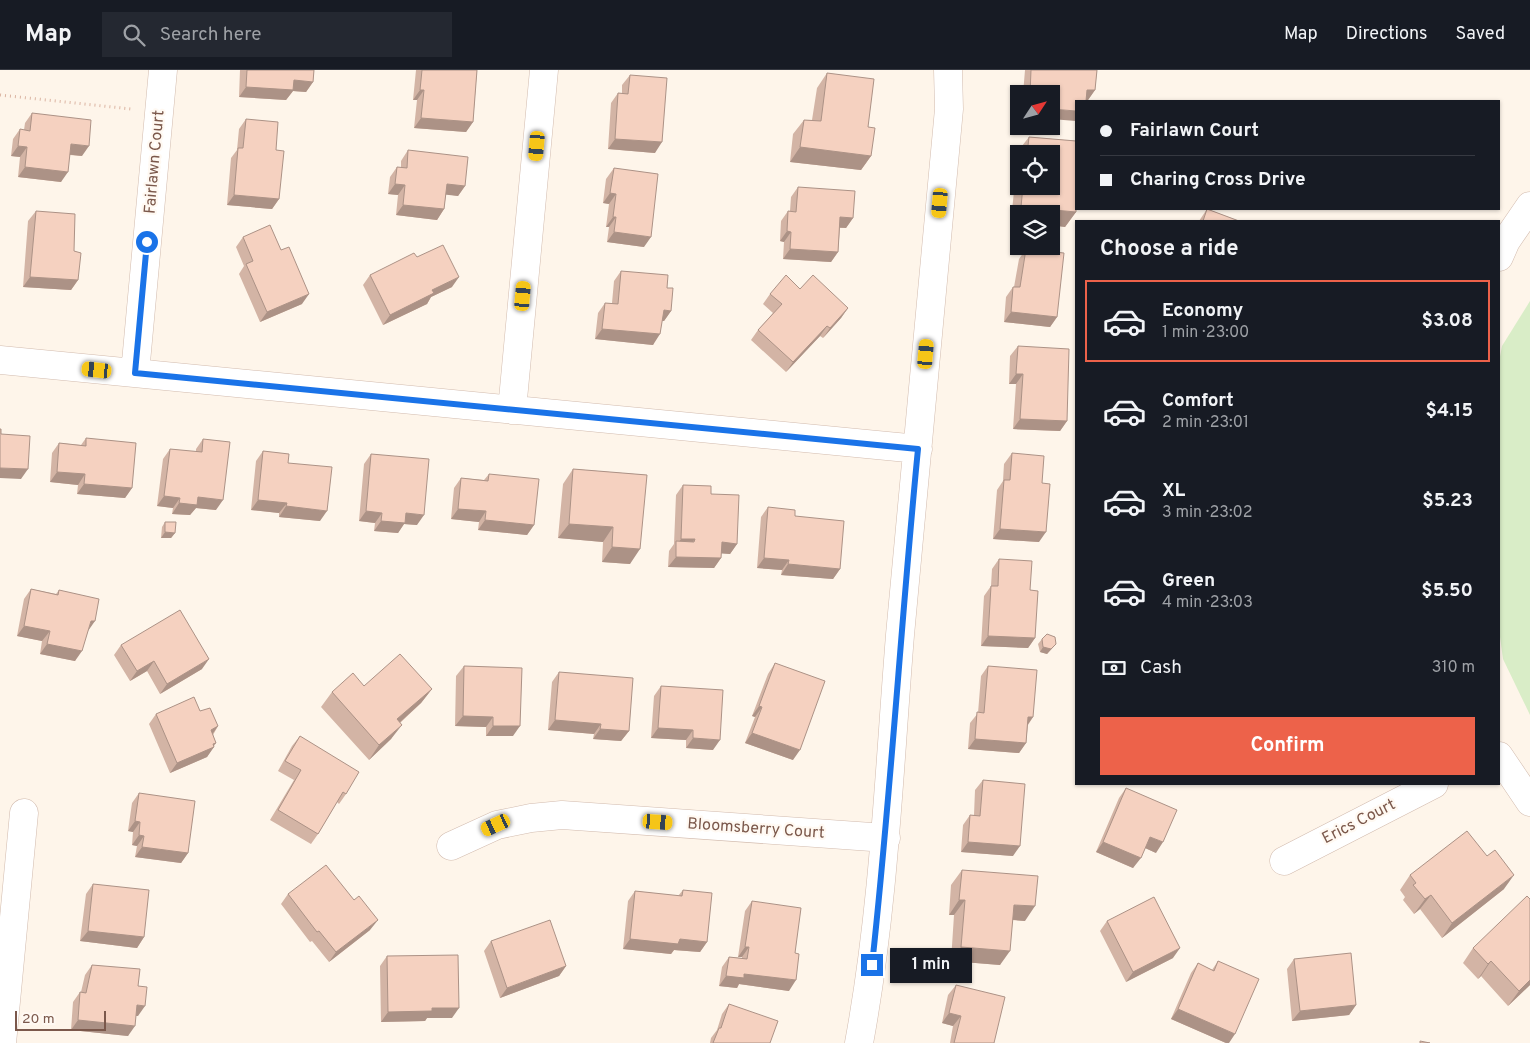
<!DOCTYPE html>
<meta charset="utf-8">
<style>
body{margin:0;font-family:Overpass,sans-serif;background:#242831;color:#f1f3f6;height:100vh;display:flex;flex-direction:column;font-size:19px;white-space:nowrap}
*{box-sizing:border-box;margin:0}
p{font-size:16px;color:#9ea1a6}
.icon{flex:none;width:28px;height:28px;fill:none;stroke:currentColor;stroke-width:2;stroke-linecap:round;stroke-linejoin:round}
.map{position:relative;flex:1;overflow:hidden}
.drawer{position:absolute;left:1075px;top:150px;width:425px;height:565px;display:flex;flex-direction:column;background:#171b24;border-radius:0px;box-shadow:0 1px 4px #0004}
.drawer>*{flex:none}
.banner{position:absolute;left:1075px;top:30px;width:425px;height:110px;border-radius:0px;box-shadow:0 1px 4px #0004;display:grid;align-content:center;height:110px;padding:0 25px;background:#171b24}
.needle{width:32px;rotate:54deg}
.buttons{position:absolute;left:1010px;top:15px;display:grid;gap:10px}
.buttons a{display:grid;place-items:center;width:50px;height:50px;border-radius:0px;background:#171b24;box-shadow:0 1px 4px #0004;font-size:25px}
.scale{position:absolute;left:15px;bottom:12px;width:91px;box-sizing:border-box;padding-left:5px;border:2px solid #7b584b;border-top:0;font-size:14px;line-height:18px;white-space:nowrap;color:#7b584b;-webkit-text-stroke:4px #fff9f2;paint-order:stroke}
.end{position:absolute;width:22px;height:22px;margin:-11px;border:6px solid #1a73e8;background:#fff;box-shadow:0 0 0 2px #fff}
.from{border-radius:50%}
.bubble{position:absolute;height:35px;border-radius:0px;background:#171b24;box-shadow:0 1px 4px #0004;font-size:16px;font-weight:700;line-height:35px;text-align:center}
.car{position:absolute;width:15px;height:30px;margin:-15px -8px;border-radius:6px;box-shadow:0 0 4px 1px #0007;background:linear-gradient(#f5c518 24%,#345 0 40%,#f5c518 0 76%,#345 0 86%,#f5c518 0)}
.banner b{display:flex;align-items:center;gap:18px;height:48px;font-size:19px}
.banner b+b{border-top:1px solid #363941}
.banner i{width:12px;height:12px;background:#f1f3f6}
ul{padding:0;list-style:none}
li{display:flex;align-items:center;gap:15px;height:82px;margin:0 10px 8px;padding:0 15px;border:2px solid transparent;border-radius:0px}
li div{flex:1}
li b{display:block;font-size:19px}
li em{font-style:normal;font-weight:700}
li.current{border-color:#ed624a}
li>.icon{width:45px;height:45px;stroke-width:1.5}
h2{padding:0 25px;font-size:22px;line-height:60px}
.pay{display:flex;align-items:center;gap:12px;height:55px;padding:0 25px;font-size:19px}
.pay p{margin-inline-start:auto}
.primary-button{display:flex;gap:10px;margin-top:auto;padding:10px 25px}
.primary-button a{flex:1;height:58px;border-radius:0px;background:#ed624a;color:#fff;font-size:20px;font-weight:700;line-height:58px;text-align:center}
header{display:flex;align-items:center;gap:30px;box-sizing:border-box;height:70px;padding:0 25px;background:#171b24;border-bottom:1px solid #363941}
header strong{font-size:24px}
nav{display:flex;gap:28px;margin-inline-start:auto;font-size:18px}
.search{width:350px;height:45px;background:#242831;display:flex;align-items:center;gap:12px;box-sizing:border-box;padding:0 18px;border-radius:0px;color:#9ea1a6;font-size:19px}
.map>svg:first-child{display:block}
.green{fill:#d9edc7}
.lines{fill:none;stroke-linecap:round;stroke-linejoin:round}
.minor-casing{stroke:#d2bbae;stroke-width:29}
.path{stroke:#dbb4a2;stroke-width:3;stroke-dasharray:1 4;stroke-linecap:butt}
.minor{stroke:#fff;stroke-width:28}
.wall{fill:#d3b4a5;fill-rule:evenodd}
.shaded-wall{fill:#ac9286}
.building{fill:#f5d1c0;stroke:#ac9286}
.route{stroke:#1a73e8;stroke-width:6}
.labels{text-anchor:middle;dominant-baseline:central;stroke-width:4.5;stroke-linejoin:round;paint-order:stroke}
.street-label{font-size:16px;fill:#7b584b;stroke:#fff9f2}
</style>
<header>
<strong>Map</strong>
<div class="search"><svg class="icon" aria-label="search" viewBox="0 0 24 24"><circle cx="10" cy="10" r="6"/><path d="M15 15l6 6"/></svg>Search here</div>
<nav><a>Map</a><a>Directions</a><a>Saved</a></nav>
</header>
<div class="map">
<svg width="1530" height="973" viewBox="0 0 1530 973">
<rect width="100%" height="100%" fill="#fef5ea"/>
<path class="green" d="M1530,231V645L1503,589L1499,559V292L1502,276Z"/>
<g class="lines">
<defs>
<path id="minor" d="M1499,187L1506,171L1530,136
M0,290L918,379
M135,303L163,0
M512,340L544,0
M1499,686L1530,732
M451,776L497,755L531,748L562,745L886,768
M1284,791L1434,714
M2,973L24,743
M859,973C884,838 889,701 900,565C915,389 933,214 949,39L948,0"/>
</defs>
<use href="#minor" class="minor-casing"/>
<path class="path" d="M0,25L131,39"/>
<use href="#minor" class="minor"/>
</g>
<path class="wall" d="M240,0H314L313,12L306,22L293,21L286,30L239,27Z
M416,0H477L473,52L466,62L414,58L417,30H413Z
M1025,0H1097L1095,20L1088,30L1051,24H1023Z
M827,3L868,57L871,86L861,100L790,92L793,64L804,50H812L817,18Z
M630,5L655,83L608,79L611,33L618,23L622,24V15Z
M32,43L82,86L70,85L61,112L18,107L20,87L11,86L13,69L20,59L24,60L25,53Z
M246,49L276,80L279,129L272,139L227,135L231,88L237,80L239,59Z
M1029,67L1076,71V142L1065,157L1051,155V144H1019V152L1011,151L1018,81ZM1019,84H1051V116H1019Z
M408,80L465,116L458,126L446,124L444,139L437,150L396,145L398,125L388,124L390,107L397,97L401,98V91Z
M614,98L644,177L607,172L609,157H606L609,134L603,133L606,109Z
M798,117L853,148L846,158H840L838,182L831,192L783,189L784,172L780,171L781,151L788,141H790L791,127Z
M1207,139L1239,151H1199Z
M36,141L74,181L78,210L71,220L23,217L28,151Z
M243,167L302,234L260,252L239,204L244,196L236,177Z
M1026,179L1057,247L1050,257L1004,252L1006,227L1013,217H1014L1019,189Z
M417,187L452,217L431,227L427,234L383,255L363,215L370,205Z
M621,201L667,218L671,241L664,251H662L653,275L595,269L598,243L605,233H612L614,211Z
M800,219L848,238L841,248L823,268L820,266L786,302L751,270L758,260L773,243L763,234L770,224Z
M1018,276L1067,351L1060,361L1013,359L1016,314H1009L1010,286Z
M86,368L132,418L125,428L77,424L78,415L50,412L52,383L59,373L81,375Z
M203,369L216,440L196,438L190,445L172,444L173,438L157,436L163,389L170,379L196,382V379Z
M263,381L288,393L320,451L279,447V443L251,440L256,391Z
M1012,383L1039,472L993,469L997,420L1003,411L1004,394Z
M371,384L417,455L404,454L398,463L374,461L375,453L359,451L364,394Z
M573,399L647,405L630,494L602,492L603,472L558,468L563,414Z
M489,404L534,455L527,465L478,460L479,452L451,449L454,418L461,408L484,410Z
M683,415L711,424L737,474L730,484L721,483V488L714,498L668,497L669,481L674,474L676,425Z
M768,437L840,499L833,509L781,505L782,500L757,498L761,447Z
M165,452L175,463L171,468H161L162,457Z
M999,489L1030,520L1035,568L1028,578L981,576L984,526L991,516L992,499Z
M31,519L56,524L59,520L88,561L75,591L40,584L42,571L17,566L24,529Z
M1042,569L1056,574L1047,584L1040,582L1038,574Z
M121,575L202,599L160,624L147,601L130,611L114,585Z
M775,593L793,690L745,673L755,647L752,646L768,604Z
M464,596L513,666H486V657L455,656L456,606Z
M988,596L1033,647L1028,655L1026,673L1019,683L968,679L970,653L978,643L981,606Z
M559,602L629,661L621,671L593,669L594,664L548,660L552,612Z
M364,616L432,619L421,633L400,653L391,669L369,690L321,637L332,622Z
M661,616L713,680L686,678V670L651,668L654,626Z
M200,641L218,656L213,665L216,673L207,687L170,703L149,654L156,644Z
M300,666L346,724L339,734L337,732L318,764L311,774L270,750L294,710L278,701L292,676Z
M983,710L1013,786L961,782L963,755L970,745H974L975,720Z
M1126,718L1156,783L1145,778L1133,798L1096,782L1119,728Z
M139,723L188,783L181,793L135,787L137,776L132,775L133,762L128,761L132,733Z
M962,800L1025,851L1012,850L1000,895L951,891L954,845H949L951,815Z
M1410,805L1504,819L1442,868L1420,839L1414,844L1403,830L1405,827L1400,820Z
M93,814L144,867L137,878L80,871L86,824Z
M683,820L707,872L700,882L674,880L671,884L623,879L628,831L635,821L678,826Z
M288,824L370,860L329,892L312,871L310,872L281,834Z
M752,831L789,921L739,914L737,918L719,916L722,897L729,887L742,888V887H738L745,841Z
M1107,851L1173,888L1126,912L1100,861Z
M491,871L566,896L559,906L500,928L484,881Z
M1473,878L1530,915L1508,936L1481,906L1478,909L1463,893Z
M387,886L452,948H427L425,951L381,952L380,896Z
M1294,889L1356,935L1349,945L1292,951L1287,899Z
M1218,891L1229,973H1226L1171,949L1191,903L1198,893L1212,900Z
M92,895L138,916V946H136L128,966L71,960L73,932L80,922H81L85,905Z
M956,915L994,973H950L953,956L942,953L948,925Z
M729,934L770,973H710L711,968L717,960L722,944Z"/>
<path class="shaded-wall" d="M294,10L313,12L306,22L293,21L286,30L239,27L246,17Z
M420,20H424L417,30H413Z
M1087,20H1095L1088,30H1080Z
M1051,39L1076,41V51L1051,49Z
M421,48L473,52L466,62L414,58Z
M615,69L662,72L655,83L608,79Z
M71,74L89,76L82,86L64,84Z
M18,76L27,77L20,87L11,86Z
M800,77L871,86L861,100L790,92Z
M25,97L68,102L61,112L18,107Z
M395,114L405,115L398,125L388,124Z
M447,114L465,116L458,126L440,124Z
M610,123L616,124L609,134L603,133Z
M234,125L279,129L272,139L227,135Z
M403,135L444,139L437,150L396,145Z
M1021,137L1076,142L1065,157L1051,155V144H1019V152L1011,151Z
M613,147H616L609,157H606Z
M840,147L853,148L846,158L833,157Z
M787,161L791,162L784,172L780,171Z
M614,162L651,167L644,177L607,172Z
M790,179L838,182L831,192L783,189Z
M30,207L78,210L71,220L23,217Z
M459,207L452,217L431,227L427,234L383,255L390,245L432,220Z
M309,224L302,234L260,252L267,242Z
M848,238L841,248L823,268L830,258Z
M664,240L671,241L664,251H657Z
M1011,242L1057,247L1050,257L1004,252Z
M827,256L820,266L786,302L793,292Z
M602,259L660,264L653,275L595,269Z
M1016,304H1023L1016,314H1009Z
M1020,349L1067,351L1060,361L1013,359Z
M0,398L28,399L21,409L0,408Z
M57,402L85,404L78,415L50,412Z
M84,414L132,418L125,428L77,424Z
M164,426L180,428L173,438L157,436Z
M198,427L223,430L216,440L196,438L190,445L172,444L179,433Z
M258,430L287,433L279,443L251,440Z
M286,436L327,441L320,451L279,447Z
M458,439L486,441L479,452L451,449Z
M366,441L382,443L375,453L359,451Z
M406,443L424,445L417,455L404,454L398,463L374,461L381,451Z
M485,450L534,455L527,465L478,460Z
M569,454L613,457L603,472L558,468Z
M1000,459L1046,462L1039,472L993,469Z
M165,462L175,463L171,468H161Z
M681,469H695L687,479L676,476Z
M722,472L737,474L730,484L715,483Z
M612,477L640,479L630,494L602,492Z
M676,487L721,488L714,498L668,497Z
M764,488L789,490L782,500L757,498Z
M788,494L840,499L833,509L781,505Z
M91,551H95L88,561Z
M24,556L50,561L42,571L17,566Z
M988,566L1035,568L1028,578L981,576Z
M47,574L82,581L75,591L40,584Z
M1056,574L1047,584L1040,582L1043,577Z
M209,589L202,599L160,624L167,614Z
M154,591L147,601L130,611L137,601Z
M432,619L421,633L387,664L397,649Z
M759,636L762,637L755,647L752,646Z
M463,646L493,647L486,657L455,656Z
M1028,647H1033L1026,657Z
M555,650L601,654L594,664L548,660Z
M402,655L391,669L369,690L379,675Z
M218,656L211,666V660Z
M493,656H520L513,666H486Z
M658,658L693,660L686,670L651,668Z
M600,659L629,661L621,671L593,669Z
M752,663L800,680L793,690L745,673Z
M693,668L720,670L713,680L686,678Z
M975,669L1026,673L1019,683L968,679Z
M216,673L212,677H214L207,687L170,703L177,693Z
M135,751L140,752L133,762L128,761Z
M139,765L144,766L137,776L132,775Z
M1150,767L1163,772L1156,783L1143,777Z
M968,772L1020,776L1013,786L961,782Z
M1103,772L1141,788L1133,798L1096,782Z
M142,777L188,783L181,793L135,787Z
M1514,805L1504,819L1442,868L1452,853Z
M1431,825L1420,839L1414,844L1425,829Z
M959,830H965L954,845H949Z
M1014,835L1035,836L1025,851L1003,849Z
M378,850L370,860L329,892L336,882Z
M88,861L144,867L137,878L80,871Z
M630,869H680L707,872L700,882L674,880L671,884L623,879Z
M745,877H749L742,887H738Z
M961,877L1010,881L1000,895L951,891Z
M1180,878L1173,888L1126,912L1133,902Z
M1491,891L1481,906L1478,909L1488,894Z
M566,896L559,906L500,928L507,918Z
M744,904L796,910L789,921L739,914L737,918L719,916L726,906Z
M1530,910V915L1508,936L1519,921Z
M137,935L145,936L138,946L130,945Z
M1356,935L1349,945L1292,951L1300,941Z
M432,938H459L452,948H427L425,951L381,952L388,942Z
M1178,939L1235,964L1229,973H1226L1171,949Z
M949,943L961,946L953,956L942,953Z
M78,950L135,956L128,966L71,960Z"/>
<path class="building" d="M247,0H314L313,12L294,10L293,20L246,17Z
M422,0H477L473,52L421,48L424,20H420Z
M1031,0H1097L1095,20H1087L1086,31H1076V41L1051,39V24H1030Z
M827,3L874,9L868,57L875,58L871,86L800,77L804,50L821,51Z
M630,5L667,8L662,72L615,69L618,23L628,24Z
M32,43L91,50L89,76L71,74L68,102L25,97L27,77L18,76L20,59L30,61Z
M246,49L278,52L276,80L284,81L279,129L234,125L238,78H243Z
M1029,67L1076,71V142L1021,137L1023,116H1051V84H1027Z
M408,80L468,87L465,116L447,114L444,139L403,135L405,115L395,114L397,97L407,98Z
M614,98L658,104L651,167L614,162L616,147H613L616,124L610,123Z
M798,117L855,121L853,148L840,147L838,182L790,179L791,162L787,161L788,141L796,142Z
M1207,139L1239,151H1203Z
M36,141L75,144L74,181L81,183L78,210L30,207Z
M270,155L281,180L289,177L309,224L267,242L246,194L253,191L243,167Z
M443,175L459,207L432,220L434,223L390,245L370,205L414,183L417,187Z
M1026,179L1064,183L1057,247L1011,242L1013,217H1020Z
M621,201L668,205L667,218H673L671,241L664,240L660,264L602,259L605,233L618,234Z
M786,205L800,219L813,205L848,238L830,258L827,256L793,292L758,260L782,234L770,224Z
M1018,276L1069,279L1067,351L1020,349L1023,304H1016Z
M0,359H1V364L30,366L28,399L0,398Z
M86,368L136,373L132,418L84,414L85,404L57,402L59,373L86,376Z
M203,369L230,372L223,430L198,427L197,435L179,433L180,428L164,426L170,379L202,382Z
M263,381L289,384L288,393L332,397L327,441L286,436L287,433L258,430Z
M1012,383L1044,386L1042,413L1050,414L1046,462L1000,459L1004,410H1010Z
M371,384L429,389L424,445L406,443L405,453L381,451L382,443L366,441Z
M573,399L647,405L640,479L612,477L613,457L569,454Z
M489,404L539,409L534,455L485,450L486,441L458,439L461,408L488,411Z
M683,415L711,416V424L739,425L737,474L722,472L721,488L676,487V471L694,472L695,469H681Z
M768,437L795,440V446L844,451L840,499L788,494L789,490L764,488Z
M165,452H176L175,463L165,462Z
M999,489L1032,491L1030,520L1038,521L1035,568L988,566L991,516H998Z
M31,519L58,525L59,520L99,529L95,551H91L82,581L47,574L50,561L24,556Z
M180,540L209,589L167,614L154,591L137,601L121,575Z
M1047,564L1055,567L1056,574L1051,579L1043,577L1042,569Z
M400,584L432,619L397,649L402,655L379,675L332,622L353,603L364,616Z
M775,593L825,611L800,680L752,663L762,637L759,636Z
M464,596L522,598L520,656H493V647L463,646Z
M988,596L1037,600L1033,647H1028L1026,673L975,669L977,642L984,643Z
M559,602L633,608L629,661L600,659L601,654L555,650Z
M661,616L723,620L720,670L693,668V660L658,658Z
M194,627L200,641L210,638L218,656L211,660L216,673L213,674L214,677L177,693L156,644Z
M300,666L359,702L346,724L343,722L318,764L278,740L301,700L285,691Z
M983,710L1025,714L1020,776L968,772L970,745L980,746Z
M1126,718L1177,740L1163,772L1150,767L1141,788L1103,772Z
M139,723L195,731L188,783L142,777L144,766L139,765L140,752L135,751Z
M1467,761L1487,786L1495,780L1514,805L1452,853L1431,825L1425,829L1413,815L1416,813L1410,805Z
M326,795L354,830L359,826L378,850L336,882L319,861L317,862L288,824Z
M962,800L1038,806L1035,836L1014,835L1010,881L961,877L965,830H959Z
M93,814L149,820L144,867L88,861Z
M683,820L712,823L707,872L680,869L678,874L630,869L635,821L682,826Z
M1527,826L1530,829V910L1519,921L1491,891L1488,894L1473,878Z
M1154,827L1180,878L1133,902L1107,851Z
M752,831L801,838L795,883L799,884L796,910L744,904V908L726,906L729,887L747,889L749,877H745Z
M550,850L566,896L507,918L491,871Z
M1351,883L1356,935L1300,941L1294,889Z
M458,885L459,938H432V941L388,942L387,886Z
M1218,891L1259,909L1235,964L1178,939L1198,893L1214,901Z
M92,895L140,899L138,916L147,917L145,936L137,935L135,956L78,950L80,922L86,923Z
M956,915L1005,927L994,973H954L961,946L949,943Z
M729,934L778,951L770,973H713L719,958H721Z
M1420,971L1430,973H1420Z"/>
<g class="lines">
<path class="route" d="M147,172L135,303L918,379C901,551 891,723 872,895"/>
</g>
<g class="labels">
<g class="street-label">
<text transform="translate(155 92) rotate(-85)">Fairlawn Court</text>
<text transform="translate(1359 752) rotate(-27)">Erics Court</text>
<text transform="translate(756 759) rotate(4)">Bloomsberry Court</text>
</g>
</g>
</svg>
<div class="buttons">
<a><svg class="needle" viewBox="-14 -14 28 28"><path d="M0-13l5 13h-10z" fill="#e53935"/><path d="M0 13l5-13h-10z" fill="#9ea1a6"/></svg></a>
<a><svg class="icon" aria-label="locate" viewBox="0 0 24 24"><circle cx="12" cy="12" r="6"/><path d="M12 2v4M12 18v4M2 12h4M18 12h4"/></svg></a>
<a><svg class="icon" aria-label="layers" viewBox="0 0 24 24"><path d="M12 4l9 5-9 5-9-5zM3 14l9 5 9-5"/></svg></a>
</div>
<div class="scale">20 m</div>
<i class="end from" style="left:147px;top:172px"></i>
<i class="end" style="left:872px;top:895px"></i>
<div class="bubble" style="left:890px;top:878px;width:82px">1 min</div>
<i class="car" style="left:537px;top:76px;rotate:185deg"></i>
<i class="car" style="left:940px;top:133px;rotate:185deg"></i>
<i class="car" style="left:523px;top:226px;rotate:5deg"></i>
<i class="car" style="left:926px;top:284px;rotate:5deg"></i>
<i class="car" style="left:97px;top:300px;rotate:276deg"></i>
<i class="car" style="left:658px;top:752px;rotate:94deg"></i>
<i class="car" style="left:496px;top:755px;rotate:245deg"></i>
<div class="banner">
<b><i class="from"></i>Fairlawn Court</b>
<b><i></i>Charing Cross Drive</b>
</div>
<section class="drawer">
<h2>Choose a ride</h2>
<ul>
<li class="current"><svg class="icon" aria-label="car" viewBox="0 0 24 24"><path d="M5 17H2v-5l4-1 3-4h7l3 4 3 1v5h-3M9 17h6M6 11h13"/><circle cx="7" cy="17" r="2"/><circle cx="17" cy="17" r="2"/></svg><div><b>Economy</b><p>1 min · 23:00</p></div><em>$3.08</em></li>
<li><svg class="icon" aria-label="car" viewBox="0 0 24 24"><path d="M5 17H2v-5l4-1 3-4h7l3 4 3 1v5h-3M9 17h6M6 11h13"/><circle cx="7" cy="17" r="2"/><circle cx="17" cy="17" r="2"/></svg><div><b>Comfort</b><p>2 min · 23:01</p></div><em>$4.15</em></li>
<li><svg class="icon" aria-label="car" viewBox="0 0 24 24"><path d="M5 17H2v-5l4-1 3-4h7l3 4 3 1v5h-3M9 17h6M6 11h13"/><circle cx="7" cy="17" r="2"/><circle cx="17" cy="17" r="2"/></svg><div><b>XL</b><p>3 min · 23:02</p></div><em>$5.23</em></li>
<li><svg class="icon" aria-label="car" viewBox="0 0 24 24"><path d="M5 17H2v-5l4-1 3-4h7l3 4 3 1v5h-3M9 17h6M6 11h13"/><circle cx="7" cy="17" r="2"/><circle cx="17" cy="17" r="2"/></svg><div><b>Green</b><p>4 min · 23:03</p></div><em>$5.50</em></li>
</ul>
<div class="pay"><svg class="icon" aria-label="cash" viewBox="0 0 24 24"><path d="M3 7h18v10H3z"/><circle cx="12" cy="12" r="2"/></svg>Cash<p>310 m</p></div>
<div class="primary-button"><a>Confirm</a></div>
</section>
</div>
